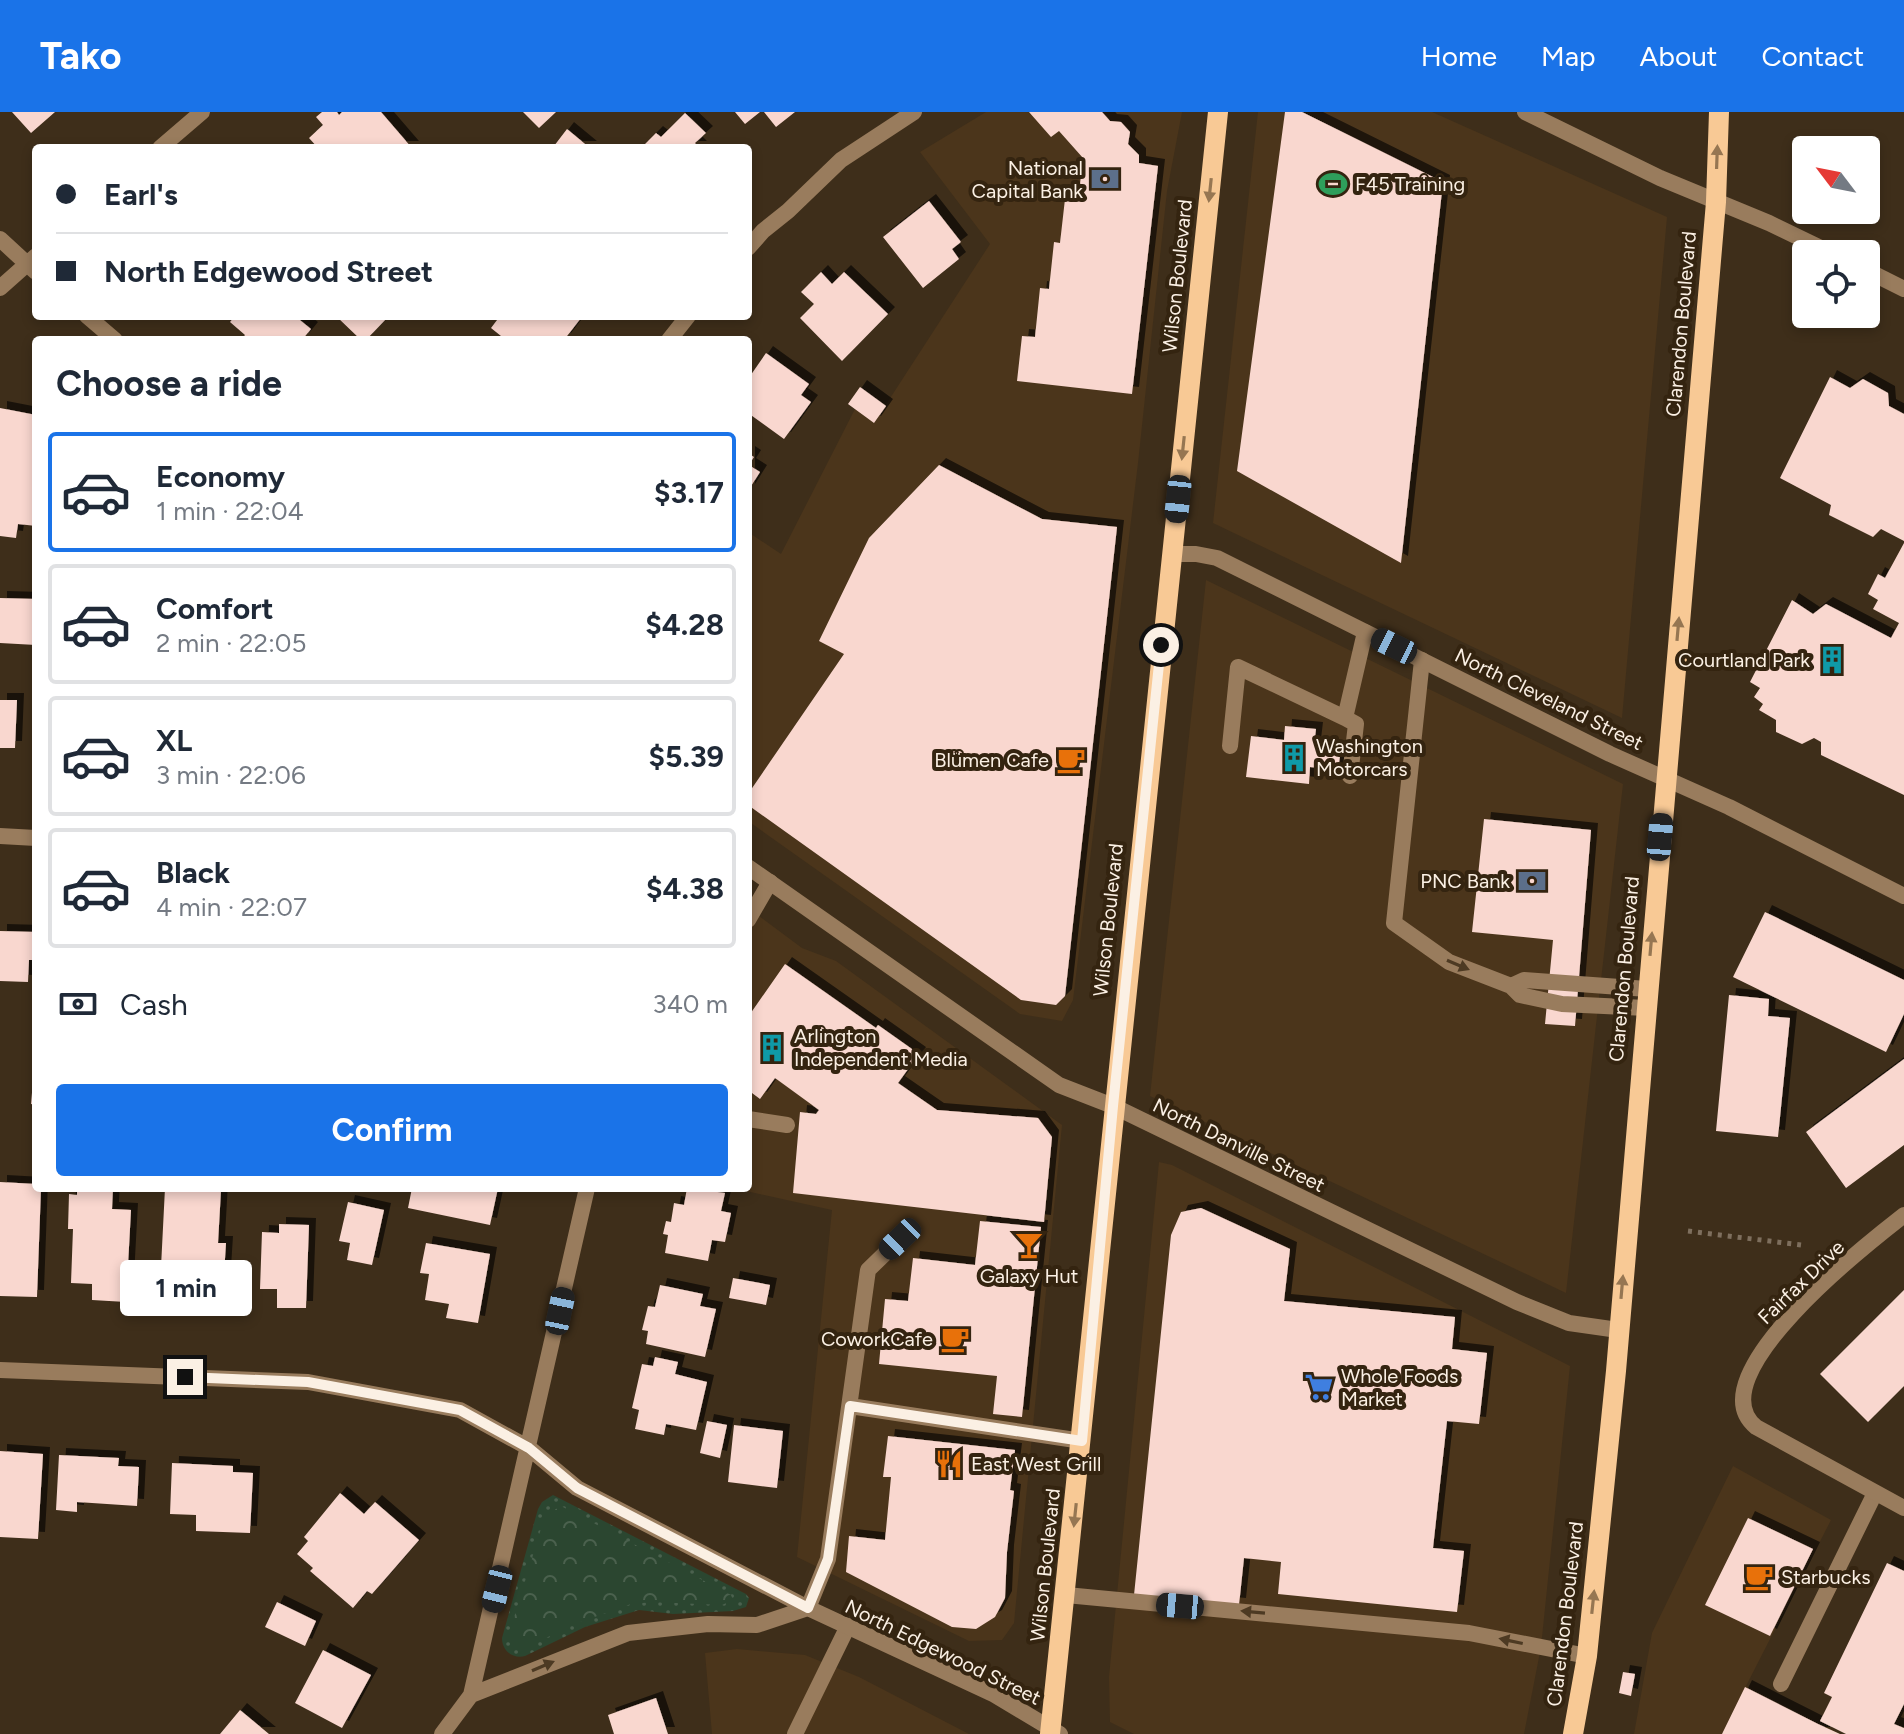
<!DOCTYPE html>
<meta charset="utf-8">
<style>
body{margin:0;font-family:Figtree,sans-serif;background:#f2f2f3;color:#1f2937;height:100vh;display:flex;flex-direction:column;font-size:30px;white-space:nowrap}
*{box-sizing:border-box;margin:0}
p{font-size:26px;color:#747a83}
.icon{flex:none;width:44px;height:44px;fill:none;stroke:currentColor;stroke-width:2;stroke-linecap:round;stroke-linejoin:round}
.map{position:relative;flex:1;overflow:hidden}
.details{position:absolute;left:32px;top:224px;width:720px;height:856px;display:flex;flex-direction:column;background:#fff;border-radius:8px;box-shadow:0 4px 12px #0003}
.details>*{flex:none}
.top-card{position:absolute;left:32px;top:32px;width:720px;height:176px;border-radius:8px;box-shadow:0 4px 12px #0003;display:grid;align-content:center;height:176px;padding:0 24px;background:#fff}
.needle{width:52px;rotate:302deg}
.tools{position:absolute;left:1792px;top:24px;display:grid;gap:16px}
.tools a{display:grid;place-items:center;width:88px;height:88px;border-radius:8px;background:#fff;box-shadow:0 4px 12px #0003;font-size:40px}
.end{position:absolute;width:36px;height:36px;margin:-18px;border:10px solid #fbf0e4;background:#111;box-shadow:0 0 0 4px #111}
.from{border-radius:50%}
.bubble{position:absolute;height:56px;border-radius:8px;background:#fff;box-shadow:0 4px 12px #0003;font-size:26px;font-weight:700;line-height:56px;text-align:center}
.car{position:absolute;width:24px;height:48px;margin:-24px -12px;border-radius:10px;box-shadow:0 0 6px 2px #0007;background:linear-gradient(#222 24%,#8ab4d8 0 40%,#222 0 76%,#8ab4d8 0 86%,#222 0)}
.top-card b{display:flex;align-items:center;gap:28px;height:76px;font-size:30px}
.top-card b+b{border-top:2px solid #e0e1e3}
.top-card i{width:20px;height:20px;background:#1f2937}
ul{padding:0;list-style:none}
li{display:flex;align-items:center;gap:24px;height:120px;margin:0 16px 12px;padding:0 8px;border:4px solid #e0e1e3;border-radius:8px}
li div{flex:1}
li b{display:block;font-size:30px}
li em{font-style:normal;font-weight:700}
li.on{border-color:#1a73e8}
li>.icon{width:72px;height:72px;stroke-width:1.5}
h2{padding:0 24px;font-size:36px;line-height:96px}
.pay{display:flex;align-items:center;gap:20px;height:88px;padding:0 24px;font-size:30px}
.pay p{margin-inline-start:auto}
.button{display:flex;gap:16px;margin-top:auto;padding:16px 24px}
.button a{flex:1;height:92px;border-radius:8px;background:#1a73e8;color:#fff;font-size:32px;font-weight:700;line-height:92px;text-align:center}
header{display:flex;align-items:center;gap:48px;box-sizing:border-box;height:112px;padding:0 40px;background:#1a73e8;color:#fff}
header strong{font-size:38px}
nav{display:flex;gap:44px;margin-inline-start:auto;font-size:28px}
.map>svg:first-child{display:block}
.built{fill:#4b351b}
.grass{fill:url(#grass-dots)}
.forest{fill:url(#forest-crowns)}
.building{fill:#f9d7cf;filter:url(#shadow)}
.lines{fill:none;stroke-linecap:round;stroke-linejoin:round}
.path{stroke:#7e6f5e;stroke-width:5;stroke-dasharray:4 6;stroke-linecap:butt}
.service{stroke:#997c5d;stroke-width:16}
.minor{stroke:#997c5d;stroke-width:16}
.tertiary{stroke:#997c5d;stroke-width:16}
.primary{stroke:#f8c995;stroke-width:20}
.oneway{fill:#967652}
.oneway2{fill:#4d3a23}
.route{stroke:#fbf0e4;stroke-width:10}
.labels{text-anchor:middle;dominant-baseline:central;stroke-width:8;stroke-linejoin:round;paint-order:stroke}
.poi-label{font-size:20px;fill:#fbf0e4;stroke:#342410;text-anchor:start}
.street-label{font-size:20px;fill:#fbf0e4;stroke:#342410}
</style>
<header>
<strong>Tako</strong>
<nav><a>Home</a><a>Map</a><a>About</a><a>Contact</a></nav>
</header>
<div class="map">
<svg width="1904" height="1622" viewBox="0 0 1904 1622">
<defs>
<pattern id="grass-dots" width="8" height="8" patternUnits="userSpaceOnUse" patternTransform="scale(2)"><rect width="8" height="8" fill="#2b4630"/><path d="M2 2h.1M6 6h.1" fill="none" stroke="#4b614e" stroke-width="1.8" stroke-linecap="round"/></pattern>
<pattern id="forest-crowns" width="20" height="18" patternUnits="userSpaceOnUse" patternTransform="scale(2)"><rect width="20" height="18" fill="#2b4630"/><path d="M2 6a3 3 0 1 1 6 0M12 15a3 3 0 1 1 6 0" fill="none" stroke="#4b614e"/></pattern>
<filter id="shadow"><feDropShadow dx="7" dy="-7" stdDeviation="0" flood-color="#0009"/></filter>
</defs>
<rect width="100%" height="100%" fill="#3e2e1a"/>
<path class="built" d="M986,0H1182L1167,79L1138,351L1073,888L1062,909L1020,902L748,709V420L781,442L855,297L874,311L990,132L920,40Z
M1258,0H1432L1667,105L1622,606L1213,411Z
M1206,468L1623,672L1566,1181L1150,984Z
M748,796L802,836L836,849L1062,1013L1014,1511L1002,1528L969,1529L797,1445L832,1098L733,1076H748Z
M1159,1050L1172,1053L1570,1254L1541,1535L1524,1622H1134L1110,1610L1109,1565Z
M1733,1354L1831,1408L1746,1574L1840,1622H1634L1652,1521Z
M737,1537L805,1543L859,1565L969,1622H712L705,1541Z"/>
<path class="grass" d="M553,1383L746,1482L749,1486L746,1495L733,1499L673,1502L639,1498L585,1515L525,1544C513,1547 502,1539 502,1526L538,1397L542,1390Z"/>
<path class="forest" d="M561,1394L731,1483L733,1488L722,1493L653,1490L631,1492L572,1513L534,1532L523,1536L513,1532L509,1522L543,1410L546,1403Z"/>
<path class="building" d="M12,0H55L31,21Z
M322,0H337L339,3L342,0H381L412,36H318L309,26L323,13L316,5Z
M523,0H556L539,16Z
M735,0H760L745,12Z
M764,0H795L776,15Z
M1029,0H1102L1110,9L1121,10L1130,20L1128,32L1139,43V51L1158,54L1132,282L1017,269L1022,224L1035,225L1040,176L1049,177L1054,130L1060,131L1065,87L1078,89L1083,46L1059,19L1051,25Z
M1285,0H1302L1443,70L1401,451L1237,359Z
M685,1L706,21L695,31L700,36H641L656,21L661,25Z
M567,17L590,36H556L554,34Z
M929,89L961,130L952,137L959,147L923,176L883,125Z
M821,160L832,172L844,160L888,202L842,249L800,206L814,192L801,180Z
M235,204H295L311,217L302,228H241L245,223L230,210Z
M336,204H383L386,207L366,228H361Z
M500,204H579L581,206L564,228H506L491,216Z
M766,241L809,272L801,283L811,290L784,327L748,301V267Z
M1830,265L1850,276L1863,267L1888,281L1889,294L1904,302V429L1881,417L1873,425L1829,403L1831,393L1780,366Z
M860,275L886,294L874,311L848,292Z
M0,296L36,303V414L18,412L16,426L0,424Z
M748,341L754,345L749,353L760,360L748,379Z
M939,353L1042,407L1117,415L1065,884L1056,893L1021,888L748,693V682L844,542L819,529L869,426Z
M1904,431V683L1821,643V630L1814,626L1802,632L1776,620V608L1759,598L1763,592L1754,585L1760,576L1750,570L1792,488L1813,502L1826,492L1891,526L1899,511L1873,497L1878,488L1868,482L1878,462L1885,466Z
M0,486L36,487V533L0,531Z
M0,588H17L15,636H0Z
M1285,614L1316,617L1314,634L1341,637L1338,658L1310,655L1309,672L1246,665L1251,624L1284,628Z
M1484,707L1591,718L1575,914L1545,912L1553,828L1472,820Z
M1765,800L1904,868V902L1886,940L1733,865Z
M0,819L36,820V848H29L28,870L0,869Z
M785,852L876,916L878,913L919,942L898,971L937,998L1038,1006L1052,1025L1044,1110L793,1081L800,1000L816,1002L819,998L775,966L760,987L748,978V905Z
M1729,883L1769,887L1768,904L1790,906L1778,1025L1716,1019Z
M1904,947V1033L1846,1076L1806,1020Z
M34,958H36V993L31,992Z
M0,1070L36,1072V1076H41L37,1185L0,1184Z
M77,1076H113L112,1097L131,1098L126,1190L92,1188V1172L71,1171L73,1117H68L69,1082L77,1083Z
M165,1076L221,1078L218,1131H226L223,1178L160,1175Z
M412,1076H498L490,1113L408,1096Z
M687,1076L725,1081L721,1099L731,1101L725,1130L712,1128L708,1149L665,1141L668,1123L663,1122L666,1109L671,1110L674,1091L684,1093Z
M348,1090L384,1098L372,1153L347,1148L350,1131L339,1129Z
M1201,1096L1290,1137L1284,1189L1455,1205L1452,1237L1487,1241L1479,1312L1447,1309L1433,1436L1464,1439L1457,1500L1278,1482L1281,1450L1244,1446L1239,1493L1134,1483L1171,1123L1181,1100Z
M980,1109L1041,1115L1022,1305L993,1302L997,1264L879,1252L885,1187L908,1189L913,1146L975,1153Z
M279,1112L309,1113L306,1196H277V1177H260L262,1120L279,1121Z
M426,1131L490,1142L478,1211L446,1206L449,1192L425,1188L429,1162L420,1161Z
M733,1166L770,1173L766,1193L729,1186Z
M660,1173L703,1182L700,1194L716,1197L705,1245L646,1232L648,1219L642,1218L648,1194L655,1195Z
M1904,1178V1274L1868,1310L1820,1262Z
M655,1245L678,1250L675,1262L707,1270L696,1318L666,1312L664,1323L635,1317L639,1298L632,1296L642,1252L653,1254Z
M707,1309L727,1313L720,1346L700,1341Z
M734,1313L783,1319L777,1376L728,1370Z
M888,1324L1015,1338L1010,1378L1014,1379L1007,1440L1005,1486L995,1505L976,1517L952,1515L846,1460L849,1424L885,1428L891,1365H883Z
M0,1339L43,1342L38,1427L0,1425Z
M59,1343L119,1346L118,1354L139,1355L137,1394L77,1390V1400L56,1398Z
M172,1351L233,1354V1360L253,1361L250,1421L196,1419V1403L170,1402Z
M340,1381L364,1402L375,1390L419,1428L372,1482L367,1479L353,1496L310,1459L313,1456L297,1442L308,1429L304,1425Z
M1748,1406L1813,1437L1770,1524L1705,1493Z
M1887,1451L1904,1459V1592L1894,1612L1904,1616V1622H1846L1820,1609L1832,1585L1824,1581Z
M277,1490L316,1509L305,1534L265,1515Z
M323,1538L371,1563L342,1616L295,1591Z
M1623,1560L1635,1562L1631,1584L1619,1581Z
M1745,1575L1818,1612L1840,1622H1722Z
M656,1586L668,1622H614L608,1603Z
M240,1598L269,1622H220Z"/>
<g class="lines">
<path class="path" d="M1688,1119L1801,1133"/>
<path class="service" d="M1422,548L1394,811L1449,850L1511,874L1520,883L1562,892L1646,896
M1230,634L1238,555L1345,606
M1350,664L1356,612L1345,606L1365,520
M748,808L770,770
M1511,874L1524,868L1647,877
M748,1007L787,1013
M850,1294L1082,1329
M1066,1483L1469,1521L1587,1544
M808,1496L828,1447L868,1158L900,1127
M1781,1572L1875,1381
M795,1622L848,1514"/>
<path class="minor" d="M160,36L202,0
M0,127L36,160
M748,136L763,119L788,99L841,48L914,0
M0,176L36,144
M87,204L115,228
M669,228L688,204
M1172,442H1196L1217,446L1610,642L1729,695L1904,784
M0,724L36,726
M748,755L1059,973L1113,994L1517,1190L1569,1211L1618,1218
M1904,1103C1868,1131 1695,1265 1756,1315L1904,1396
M0,1258L308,1270L460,1298L529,1336L577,1376L808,1496L993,1582L1060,1622
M471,1583L628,1521L708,1512L757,1513L808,1496
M442,1622L471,1583L587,1076"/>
<path class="tertiary" d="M1525,0L1660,66L1769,111L1833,142
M1866,158L1904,177"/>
<path class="primary" d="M1050,1622L1218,0
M1573,1622L1587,1544L1616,1259L1716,90L1719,0"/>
</g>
<defs><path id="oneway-solid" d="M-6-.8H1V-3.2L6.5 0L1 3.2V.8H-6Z" transform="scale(2)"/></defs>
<g class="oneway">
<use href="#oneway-solid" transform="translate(1717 45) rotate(-88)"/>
<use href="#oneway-solid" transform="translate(1210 78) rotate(96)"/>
<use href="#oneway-solid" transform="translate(1183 336) rotate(96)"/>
<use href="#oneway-solid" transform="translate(1678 517) rotate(-85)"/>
<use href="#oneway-solid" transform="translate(1651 832) rotate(-85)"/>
<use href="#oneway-solid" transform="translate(1622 1175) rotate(-85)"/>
<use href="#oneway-solid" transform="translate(1075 1403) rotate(96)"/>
<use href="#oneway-solid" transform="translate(1593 1490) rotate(-84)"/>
</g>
<g class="oneway2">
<use href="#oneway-solid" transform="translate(1458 853) rotate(23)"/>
<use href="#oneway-solid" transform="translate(1253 1500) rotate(-175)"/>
<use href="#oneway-solid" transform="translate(1511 1529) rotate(-168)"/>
<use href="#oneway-solid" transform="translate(543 1554) rotate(-23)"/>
</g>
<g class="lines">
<path class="route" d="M185,1265L308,1270L460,1298L529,1336L577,1376L808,1496L828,1447L850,1294L1082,1329L1113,994L1161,533"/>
</g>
<defs>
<symbol id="bank-bare" viewBox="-9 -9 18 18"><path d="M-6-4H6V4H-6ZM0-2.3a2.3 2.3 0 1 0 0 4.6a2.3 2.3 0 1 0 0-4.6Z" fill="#5c6f8a" stroke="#342410" stroke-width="2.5" paint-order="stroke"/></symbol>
<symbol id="stadium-bare" viewBox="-9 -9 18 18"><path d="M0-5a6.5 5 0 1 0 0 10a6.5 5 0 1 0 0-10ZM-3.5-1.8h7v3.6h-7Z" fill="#2e9e5b" stroke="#342410" stroke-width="2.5" paint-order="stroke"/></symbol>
<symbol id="building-bare" viewBox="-9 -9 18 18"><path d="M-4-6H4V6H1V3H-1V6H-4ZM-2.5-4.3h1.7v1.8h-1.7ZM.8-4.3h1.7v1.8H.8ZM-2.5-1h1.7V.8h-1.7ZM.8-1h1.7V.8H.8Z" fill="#0f9aa8" stroke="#342410" stroke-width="2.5" paint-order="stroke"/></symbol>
<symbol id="cafe-bare" viewBox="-9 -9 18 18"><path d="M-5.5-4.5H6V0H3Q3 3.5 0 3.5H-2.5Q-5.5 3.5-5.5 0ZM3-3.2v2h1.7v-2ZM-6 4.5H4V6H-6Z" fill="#e8710a" stroke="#342410" stroke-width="2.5" paint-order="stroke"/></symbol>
<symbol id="bar-bare" viewBox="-9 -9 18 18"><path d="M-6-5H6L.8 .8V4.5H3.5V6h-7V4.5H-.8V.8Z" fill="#e8710a" stroke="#342410" stroke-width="2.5" paint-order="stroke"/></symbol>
<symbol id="supermarket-bare" viewBox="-9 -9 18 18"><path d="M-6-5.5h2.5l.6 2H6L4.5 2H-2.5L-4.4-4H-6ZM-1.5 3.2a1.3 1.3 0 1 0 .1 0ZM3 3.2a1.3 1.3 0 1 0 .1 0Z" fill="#3f7fe0" stroke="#342410" stroke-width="2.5" paint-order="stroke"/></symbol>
<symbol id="restaurant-bare" viewBox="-9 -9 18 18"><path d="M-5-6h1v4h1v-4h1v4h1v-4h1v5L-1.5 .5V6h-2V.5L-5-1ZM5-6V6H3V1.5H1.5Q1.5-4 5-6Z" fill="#e8710a" stroke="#342410" stroke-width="2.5" paint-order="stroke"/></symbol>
</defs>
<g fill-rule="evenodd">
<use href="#bank-bare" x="1085" y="47" width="40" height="40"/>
<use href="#stadium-bare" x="1313" y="52" width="40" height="40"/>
<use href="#building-bare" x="1812" y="528" width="40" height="40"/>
<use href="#building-bare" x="1274" y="626" width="40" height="40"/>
<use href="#cafe-bare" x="1051" y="628" width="40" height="40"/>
<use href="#bank-bare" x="1512" y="749" width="40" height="40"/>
<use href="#building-bare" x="752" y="916" width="40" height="40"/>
<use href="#bar-bare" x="1009" y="1113" width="40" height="40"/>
<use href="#cafe-bare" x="935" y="1207" width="40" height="40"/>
<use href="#supermarket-bare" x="1299" y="1255" width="40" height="40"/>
<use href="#restaurant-bare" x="929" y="1332" width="40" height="40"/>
<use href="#cafe-bare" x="1739" y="1445" width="40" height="40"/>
</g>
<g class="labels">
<g class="poi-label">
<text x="1083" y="56" text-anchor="end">National<tspan x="1083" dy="23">Capital Bank</tspan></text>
<text x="1355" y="72">F45 Training</text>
<text x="1810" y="548" text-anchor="end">Courtland Park</text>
<text x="1316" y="634">Washington<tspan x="1316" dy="23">Motorcars</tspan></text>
<text x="1049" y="648" text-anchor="end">Blümen Cafe</text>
<text x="1510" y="769" text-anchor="end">PNC Bank</text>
<text x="794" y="924">Arlington<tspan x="794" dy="23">Independent Media</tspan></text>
<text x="1029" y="1164" text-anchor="middle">Galaxy Hut</text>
<text x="933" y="1227" text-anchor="end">CoworkCafe</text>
<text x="1341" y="1264">Whole Foods<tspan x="1341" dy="23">Market</tspan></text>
<text x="971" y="1352">East West Grill</text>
<text x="1781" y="1465">Starbucks</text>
</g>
<g class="street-label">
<text transform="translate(1177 164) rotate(-84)">Wilson Boulevard</text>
<text transform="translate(1681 212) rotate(-85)">Clarendon Boulevard</text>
<text transform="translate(1549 587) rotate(26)">North Cleveland Street</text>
<text transform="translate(1108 808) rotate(-84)">Wilson Boulevard</text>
<text transform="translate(1624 857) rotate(-85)">Clarendon Boulevard</text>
<text transform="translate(1239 1033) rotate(26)">North Danville Street</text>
<text transform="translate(1801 1170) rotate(-44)">Fairfax Drive</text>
<text transform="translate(1045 1453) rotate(-84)">Wilson Boulevard</text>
<text transform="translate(1565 1502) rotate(-83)">Clarendon Boulevard</text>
<text transform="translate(943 1540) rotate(26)">North Edgewood Street</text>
</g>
</g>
</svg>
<div class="tools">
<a><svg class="needle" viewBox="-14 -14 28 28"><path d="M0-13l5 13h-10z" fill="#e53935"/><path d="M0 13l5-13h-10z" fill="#747a83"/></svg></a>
<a><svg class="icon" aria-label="locate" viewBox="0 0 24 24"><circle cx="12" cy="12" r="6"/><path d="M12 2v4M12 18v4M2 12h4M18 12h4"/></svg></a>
</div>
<i class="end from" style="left:1161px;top:533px"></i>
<i class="end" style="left:185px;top:1265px"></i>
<div class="bubble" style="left:120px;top:1148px;width:132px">1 min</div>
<i class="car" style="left:1178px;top:387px;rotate:186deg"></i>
<i class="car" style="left:1394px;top:534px;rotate:296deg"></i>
<i class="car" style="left:1660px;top:725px;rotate:5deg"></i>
<i class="car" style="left:900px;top:1127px;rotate:226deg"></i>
<i class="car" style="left:560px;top:1199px;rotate:12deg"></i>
<i class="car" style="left:497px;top:1477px;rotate:194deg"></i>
<i class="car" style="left:1180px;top:1494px;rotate:275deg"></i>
<div class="top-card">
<b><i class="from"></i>Earl's</b>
<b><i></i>North Edgewood Street</b>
</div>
<section class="details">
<h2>Choose a ride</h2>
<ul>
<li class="on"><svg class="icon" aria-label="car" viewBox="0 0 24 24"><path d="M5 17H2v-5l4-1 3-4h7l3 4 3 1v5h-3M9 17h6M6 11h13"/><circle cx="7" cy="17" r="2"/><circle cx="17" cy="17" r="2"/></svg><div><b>Economy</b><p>1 min · 22:04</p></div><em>$3.17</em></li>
<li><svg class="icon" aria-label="car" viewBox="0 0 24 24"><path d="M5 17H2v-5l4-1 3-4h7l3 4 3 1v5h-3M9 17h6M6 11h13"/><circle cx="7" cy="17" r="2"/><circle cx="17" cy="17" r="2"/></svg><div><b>Comfort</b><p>2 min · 22:05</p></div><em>$4.28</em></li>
<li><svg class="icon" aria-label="car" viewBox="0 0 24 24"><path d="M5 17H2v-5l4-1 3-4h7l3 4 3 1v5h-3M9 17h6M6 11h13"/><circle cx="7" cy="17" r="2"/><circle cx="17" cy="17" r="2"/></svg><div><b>XL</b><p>3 min · 22:06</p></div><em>$5.39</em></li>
<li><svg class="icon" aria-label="car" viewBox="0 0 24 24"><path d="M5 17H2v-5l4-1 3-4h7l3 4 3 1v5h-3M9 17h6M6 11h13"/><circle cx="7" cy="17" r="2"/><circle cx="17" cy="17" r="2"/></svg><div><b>Black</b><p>4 min · 22:07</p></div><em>$4.38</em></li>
</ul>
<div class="pay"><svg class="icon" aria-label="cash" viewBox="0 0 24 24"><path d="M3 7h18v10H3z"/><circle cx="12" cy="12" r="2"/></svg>Cash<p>340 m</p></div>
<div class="button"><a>Confirm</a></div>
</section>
</div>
